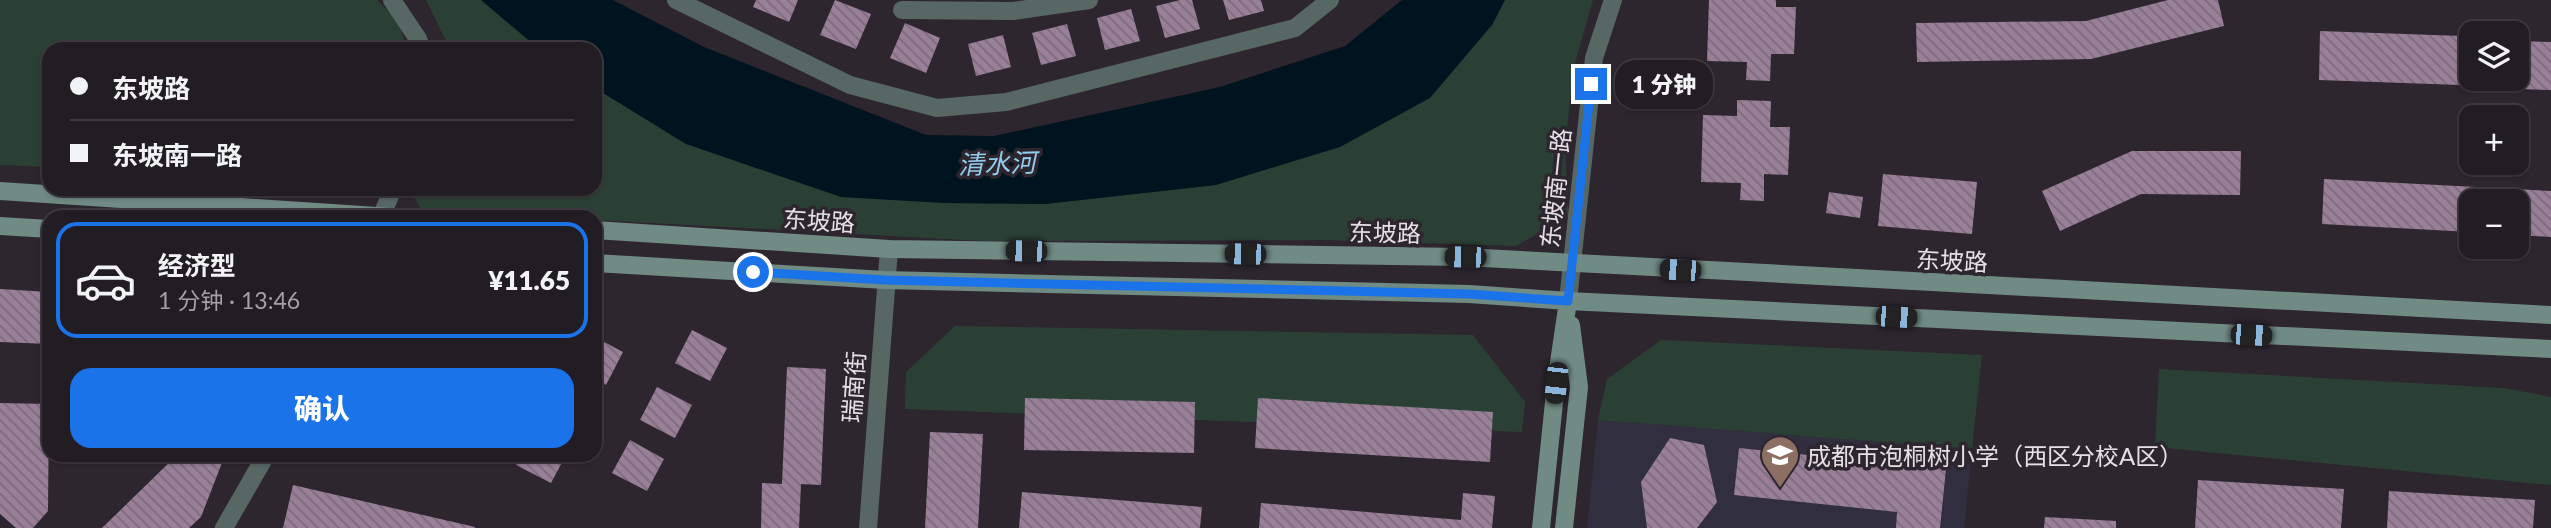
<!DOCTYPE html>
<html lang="zh">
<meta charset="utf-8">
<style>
body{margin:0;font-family:Lato,"Noto Sans SC",sans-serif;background:#2a252b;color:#f1f3f6;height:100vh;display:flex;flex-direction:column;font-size:26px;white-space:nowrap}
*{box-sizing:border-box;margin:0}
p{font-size:23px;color:#a2a1a6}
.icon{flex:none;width:38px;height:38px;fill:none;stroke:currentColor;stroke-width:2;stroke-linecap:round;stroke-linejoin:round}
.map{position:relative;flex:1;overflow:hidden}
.panel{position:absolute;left:42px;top:210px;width:560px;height:252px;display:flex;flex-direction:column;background:#221c23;border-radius:21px;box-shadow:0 2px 5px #0004,0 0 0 2px #3f3a41}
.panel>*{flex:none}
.banner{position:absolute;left:42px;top:42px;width:560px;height:154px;border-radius:21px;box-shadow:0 2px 5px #0004,0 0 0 2px #3f3a41;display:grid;align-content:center;height:154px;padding:0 28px;background:#221c23}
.controls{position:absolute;left:2459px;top:21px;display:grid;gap:14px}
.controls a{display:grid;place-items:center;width:70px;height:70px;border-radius:14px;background:#221c23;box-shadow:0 2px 5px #0004,0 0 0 2px #3f3a41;font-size:35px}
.end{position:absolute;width:32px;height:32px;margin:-16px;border:9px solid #1a73e8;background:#fff;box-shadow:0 0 0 4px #fff}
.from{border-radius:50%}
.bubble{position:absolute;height:49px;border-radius:21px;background:#221c23;box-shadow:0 2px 5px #0004,0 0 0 2px #3f3a41;font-size:23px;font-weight:800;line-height:49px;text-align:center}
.car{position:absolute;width:21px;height:42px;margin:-21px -10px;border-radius:9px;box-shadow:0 0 5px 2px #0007;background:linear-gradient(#222 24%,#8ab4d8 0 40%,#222 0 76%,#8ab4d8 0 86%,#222 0)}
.banner b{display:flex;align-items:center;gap:24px;height:66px;font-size:26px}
.banner b+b{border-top:2px solid #3f3a41}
.banner i{width:18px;height:18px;background:#f1f3f6}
ul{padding:12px 0 0;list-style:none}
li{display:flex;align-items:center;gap:21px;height:116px;margin:0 14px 10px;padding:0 14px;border:4px solid #3f3a41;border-radius:21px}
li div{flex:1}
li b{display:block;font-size:26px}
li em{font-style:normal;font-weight:800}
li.on{border-color:#1a73e8}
li>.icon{width:63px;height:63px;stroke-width:1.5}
.cta{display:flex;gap:14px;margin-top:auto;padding:14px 28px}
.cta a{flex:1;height:80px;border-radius:21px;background:#1a73e8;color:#fff;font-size:28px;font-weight:800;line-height:80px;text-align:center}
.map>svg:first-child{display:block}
.education{fill:#312e3f}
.park{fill:#2b4034}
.water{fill:#00141f}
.building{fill:url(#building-back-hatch)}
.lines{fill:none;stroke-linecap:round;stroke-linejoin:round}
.street{stroke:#576763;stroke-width:18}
.secondary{stroke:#708a84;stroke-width:18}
.route{stroke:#1a73e8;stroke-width:9}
.labels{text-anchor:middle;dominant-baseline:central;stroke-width:7;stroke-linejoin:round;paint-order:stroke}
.street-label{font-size:24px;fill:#e6e0e6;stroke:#2e262f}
.poi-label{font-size:24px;fill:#e6e0e6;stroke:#2e262f;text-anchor:start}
.water-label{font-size:26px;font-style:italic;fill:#91ccec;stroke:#2e262f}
</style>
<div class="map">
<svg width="2551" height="528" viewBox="0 0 2551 528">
<defs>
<pattern id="building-back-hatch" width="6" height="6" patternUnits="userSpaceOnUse" patternTransform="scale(1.75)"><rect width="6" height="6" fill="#998098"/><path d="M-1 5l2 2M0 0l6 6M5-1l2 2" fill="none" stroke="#7c6b7b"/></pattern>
</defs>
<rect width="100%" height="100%" fill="#2e262f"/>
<path class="education" d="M1598,420L1972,449L1964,528H1587Z"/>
<path class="park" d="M0,0H377L398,21L407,49H49V167L0,165Z
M426,0H481L539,49H450Z
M1505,0H1593L1573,70L1565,149L1569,216L1516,246L1323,240L984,241L595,220V217H546L421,210L410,189H595V88L686,144L943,203L1045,204L1216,185L1492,25Z
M955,326L1473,335L1525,402L1522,432L905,409L906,372Z
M1661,340L1982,355L1972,449L1598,420L1607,379Z
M2159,369L2504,388L2551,397V485L2155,447Z"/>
<path class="water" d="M481,0H613L704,47L926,135L994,136L1220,87L1345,46L1402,0H1505L1492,25L1430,98L1340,147L1216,185L1045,204L943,203L841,197L686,144L595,88V49H539Z"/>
<path class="building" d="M756,0H798L789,22L753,7Z
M835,0L871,14L856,49L820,35Z
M1180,0H1192L1200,29L1165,38L1156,6Z
M1223,0H1261L1264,11L1229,20Z
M1709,0H1776V7H1796L1794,54H1771L1770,81L1746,80L1747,62L1707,61Z
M2168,0H2218L2224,26L2091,59L1917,62L1916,23L2086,21Z
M1131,9L1140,41L1105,50L1097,18Z
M905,23L940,38L926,73L890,58Z
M1067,24L1076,56L1041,65L1032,33Z
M2320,31L2462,36L2460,85L2319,80Z
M1003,35L1011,67L976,76L968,44Z
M2516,41L2551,42V90L2489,88V79H2516Z
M1737,100L1771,101L1770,127H1790L1788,175L1764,174V201L1740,200L1741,183L1701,182L1703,115L1737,116Z
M2132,151H2241L2240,195L2141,194L2060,231L2042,191Z
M1883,174L1977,182L1972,234L1878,226Z
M2324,179L2551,191V237L2516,235V201H2471V232L2322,224Z
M1829,192L1863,197L1860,218L1826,213Z
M0,289L49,292V344L0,342Z
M692,330L727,348L710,381L675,363Z
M595,337L623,352L606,385L595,379Z
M787,367L826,369L821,485L801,484L799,528H761L762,483L782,484Z
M657,387L692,405L675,438L640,420Z
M1025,398L1195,402L1194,453L1024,450Z
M1258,398L1493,412L1490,462L1255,448Z
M0,403L49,404L48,511L33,528H16L0,514Z
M930,432L983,434L978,528H925Z
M1670,438L1704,445L1717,502L1697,528H1647L1641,482Z
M630,440L664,459L647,491L612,473Z
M1739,448L1946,469L1940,528H1896L1897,512L1734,495Z
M177,455H225L201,517L189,528H102Z
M521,455H566L551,483L516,465Z
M2198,480L2344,489L2341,528H2195Z
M293,485L475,527V528H283Z
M2389,491L2535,500L2533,528H2387Z
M1022,492L1202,507L1200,528H1019Z
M1463,493L1495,496L1492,528H1259L1261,503L1461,520Z
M2045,517L2116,521V528H2044Z"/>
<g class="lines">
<path class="street" d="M392,0L418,39L422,49
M676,0L850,85L937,108L1006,102L1295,28L1330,0
M902,10L1013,11L1089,0
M381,217L393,189
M1568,301L1594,58L1613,0
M224,528L266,455
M868,528L889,249"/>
<path class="secondary" d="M0,191L391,217
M0,226L49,229
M595,230L889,249L1464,257L2551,315
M595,263L885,280L1469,294L1568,301L2551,349
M1541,528L1556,383L1568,301
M1564,528L1579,387L1571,325"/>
</g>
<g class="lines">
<path class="route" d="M753,272L885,280L1469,294L1568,301L1591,84"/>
</g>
<defs>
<symbol id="school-pin" viewBox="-11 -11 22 30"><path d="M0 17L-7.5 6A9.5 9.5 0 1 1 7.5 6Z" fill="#8d6e63" stroke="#2e262f"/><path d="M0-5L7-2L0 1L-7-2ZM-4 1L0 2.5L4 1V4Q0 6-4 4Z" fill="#fff"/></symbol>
</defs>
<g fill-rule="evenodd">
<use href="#school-pin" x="1758" y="433" width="44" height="60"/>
</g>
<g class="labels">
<g class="street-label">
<text transform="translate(1555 188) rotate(-84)">东坡南一路</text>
<text transform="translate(819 220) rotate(4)">东坡路</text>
<text transform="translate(1385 232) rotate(1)">东坡路</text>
<text transform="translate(1952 260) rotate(3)">东坡路</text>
<text transform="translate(853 387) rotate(-86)">瑞南街</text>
</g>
<g class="poi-label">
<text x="1807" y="455">成都市泡桐树小学（西区分校A区）</text>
</g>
<g class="water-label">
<text transform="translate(997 163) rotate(-2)">清水河</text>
</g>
</g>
</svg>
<div class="controls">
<a><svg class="icon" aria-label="layers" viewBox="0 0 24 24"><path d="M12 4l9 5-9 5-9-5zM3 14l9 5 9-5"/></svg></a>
<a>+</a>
<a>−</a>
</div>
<i class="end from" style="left:753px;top:272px"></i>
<i class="end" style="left:1591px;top:84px"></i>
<div class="bubble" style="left:1615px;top:60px;width:98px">1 分钟</div>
<i class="car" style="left:1026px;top:251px;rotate:271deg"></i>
<i class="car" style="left:1245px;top:254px;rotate:271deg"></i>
<i class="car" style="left:1465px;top:257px;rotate:271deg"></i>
<i class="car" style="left:1680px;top:270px;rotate:273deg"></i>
<i class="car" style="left:1896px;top:317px;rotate:93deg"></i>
<i class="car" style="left:2251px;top:335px;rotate:93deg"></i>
<i class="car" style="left:1556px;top:383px;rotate:186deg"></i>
<div class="banner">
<b><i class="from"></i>东坡路</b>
<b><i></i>东坡南一路</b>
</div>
<section class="panel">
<ul>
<li class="on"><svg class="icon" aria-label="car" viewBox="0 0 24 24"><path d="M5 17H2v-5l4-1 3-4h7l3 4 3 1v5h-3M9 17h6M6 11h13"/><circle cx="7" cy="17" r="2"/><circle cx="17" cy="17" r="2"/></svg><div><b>经济型</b><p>1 分钟 · 13:46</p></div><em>¥11.65</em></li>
</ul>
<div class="cta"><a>确认</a></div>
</section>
</div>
